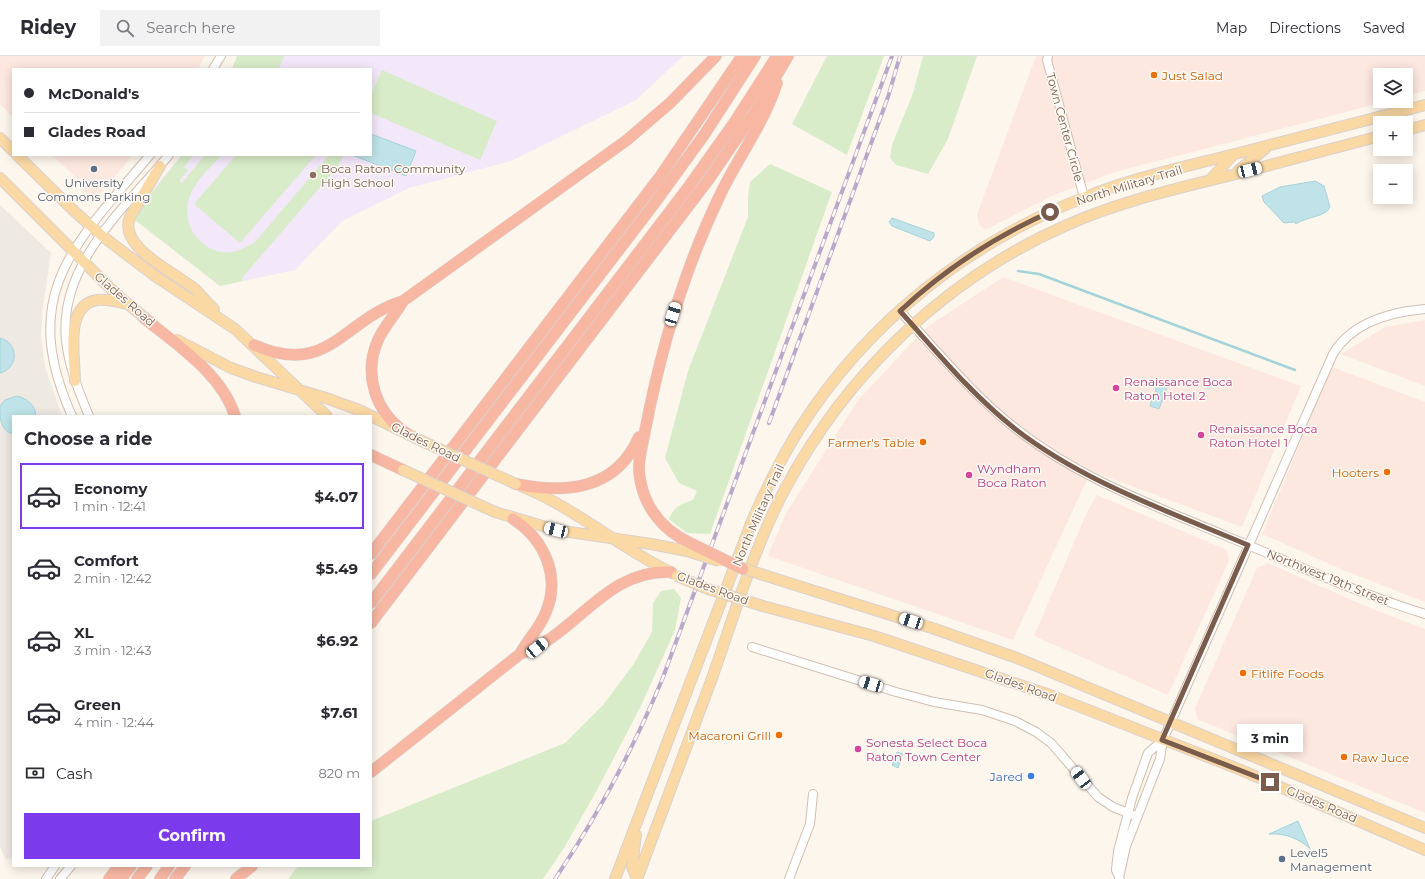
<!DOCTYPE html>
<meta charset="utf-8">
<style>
body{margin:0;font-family:Montserrat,sans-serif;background:#f2f2f3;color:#2b2b33;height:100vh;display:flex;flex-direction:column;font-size:15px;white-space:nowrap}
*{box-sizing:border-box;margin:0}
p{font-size:13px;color:#7c7c81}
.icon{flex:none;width:22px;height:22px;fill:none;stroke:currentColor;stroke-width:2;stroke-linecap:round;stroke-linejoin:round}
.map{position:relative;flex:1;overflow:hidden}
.details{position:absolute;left:12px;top:359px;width:360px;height:452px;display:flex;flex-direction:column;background:#fff;border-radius:0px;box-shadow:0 2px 10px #0003}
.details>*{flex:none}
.guide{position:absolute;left:12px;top:12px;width:360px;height:88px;border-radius:0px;box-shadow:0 2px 10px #0003;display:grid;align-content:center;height:88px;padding:0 12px;background:#fff}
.fabs{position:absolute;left:1373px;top:12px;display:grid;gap:8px}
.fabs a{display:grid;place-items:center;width:40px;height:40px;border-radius:0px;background:#fff;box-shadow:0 2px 10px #0003;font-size:20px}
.end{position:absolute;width:18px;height:18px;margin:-9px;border:5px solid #7a5c4d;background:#fff;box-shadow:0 0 0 2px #fff}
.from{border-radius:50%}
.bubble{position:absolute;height:28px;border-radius:0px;background:#fff;box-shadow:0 2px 10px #0003;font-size:13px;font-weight:700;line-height:28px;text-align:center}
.car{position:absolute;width:12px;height:24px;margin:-12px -6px;border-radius:5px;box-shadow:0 0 3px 1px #0007;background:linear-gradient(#fff 24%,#345 0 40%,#fff 0 76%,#345 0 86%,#fff 0)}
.guide b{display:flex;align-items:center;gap:14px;height:38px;font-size:15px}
.guide b+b{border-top:1px solid #e1e1e2}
.guide i{width:10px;height:10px;background:#2b2b33}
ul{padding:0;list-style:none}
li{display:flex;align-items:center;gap:12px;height:66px;margin:0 8px 6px;padding:0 4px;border:2px solid transparent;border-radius:0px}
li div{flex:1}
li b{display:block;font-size:15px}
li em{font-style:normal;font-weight:700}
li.selected{border-color:#7c3aed}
li>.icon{width:36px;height:36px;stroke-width:1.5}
h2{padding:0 12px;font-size:18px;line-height:48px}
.pay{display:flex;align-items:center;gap:10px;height:44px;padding:0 12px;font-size:15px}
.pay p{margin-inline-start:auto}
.action{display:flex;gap:8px;margin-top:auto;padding:8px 12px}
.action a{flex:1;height:46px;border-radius:0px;background:#7c3aed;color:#fff;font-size:16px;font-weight:700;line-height:46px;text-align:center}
header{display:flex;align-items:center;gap:24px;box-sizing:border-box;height:56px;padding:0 20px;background:#fff;border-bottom:1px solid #e1e1e2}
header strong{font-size:19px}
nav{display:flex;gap:22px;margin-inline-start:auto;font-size:14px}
.search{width:280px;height:36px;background:#f2f2f3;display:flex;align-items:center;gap:10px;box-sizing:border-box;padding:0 14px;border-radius:0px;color:#7c7c81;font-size:15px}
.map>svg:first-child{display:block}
.commercial{fill:#fde8e0}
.industrial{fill:#efe9e4}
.education{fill:#f3e8fa}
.green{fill:#d8ecc9}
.water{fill:#bfe3e8;stroke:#a5d3da}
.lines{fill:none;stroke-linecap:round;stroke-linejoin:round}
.stream{stroke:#a5d3da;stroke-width:2.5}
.minor-casing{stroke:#d1beb0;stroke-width:10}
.major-casing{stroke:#dad1cd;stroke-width:12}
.highway-casing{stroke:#dad1cd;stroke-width:12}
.minor{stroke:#fff;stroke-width:8}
.major{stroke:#fbd9a5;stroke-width:10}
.highway{stroke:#f7b7a3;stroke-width:11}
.rail-casing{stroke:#b9a8c9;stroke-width:4}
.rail{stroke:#fffaf3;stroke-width:2.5;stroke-dasharray:8;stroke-linecap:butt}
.major-bridge-casing{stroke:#dad1cd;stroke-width:12;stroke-linecap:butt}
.highway-bridge-casing{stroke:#dad1cd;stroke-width:12;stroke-linecap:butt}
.major-bridge{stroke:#fbd9a5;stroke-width:10}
.highway-bridge{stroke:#f7b7a3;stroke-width:11}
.route{stroke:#7a5c4d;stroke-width:5}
.food-dot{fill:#e8710a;stroke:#fffaf3;stroke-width:1.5}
.service-dot{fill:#5c6f8a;stroke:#fffaf3;stroke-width:1.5}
.education-dot{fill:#8d6e63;stroke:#fffaf3;stroke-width:1.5}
.hotel-dot{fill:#d1479c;stroke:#fffaf3;stroke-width:1.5}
.shop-dot{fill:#3f7fe0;stroke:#fffaf3;stroke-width:1.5}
.labels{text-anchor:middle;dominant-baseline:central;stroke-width:3;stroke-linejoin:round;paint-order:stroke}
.food-label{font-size:12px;fill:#c56008;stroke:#fffaf3;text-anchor:start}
.street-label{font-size:12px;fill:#7a5c4d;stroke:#fffaf3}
.education-label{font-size:12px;fill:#785e54;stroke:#fffaf3;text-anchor:start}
.service-label{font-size:12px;fill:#4e5e75;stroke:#fffaf3}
.hotel-label{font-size:12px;fill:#b23c85;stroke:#fffaf3;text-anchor:start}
.shop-label{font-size:12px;fill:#366cbe;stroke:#fffaf3;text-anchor:end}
</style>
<header>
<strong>Ridey</strong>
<div class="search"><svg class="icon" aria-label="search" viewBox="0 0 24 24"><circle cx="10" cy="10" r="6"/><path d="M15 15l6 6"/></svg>Search here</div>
<nav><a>Map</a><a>Directions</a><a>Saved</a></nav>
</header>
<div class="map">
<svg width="1425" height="823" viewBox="0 0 1425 823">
<rect width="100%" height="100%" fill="#fdf6ec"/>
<path class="commercial" d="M0,0H205L198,13H13V61L0,48Z
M1036,0H1425V35L1406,40V19H1380V45H1388L1115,116L1054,139L985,174L979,169L977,158Z
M52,99H133L103,135L96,139H89L82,134V127Z
M1003,221L1301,330L1242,471L1091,415L1013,584L768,500L786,457L858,344L927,271Z
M1425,264V330L1341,298L1385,271Z
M1332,311L1425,346V546L1343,514L1262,478Z
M1097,439L1227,494L1229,505L1168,639L1034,580L1087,456Z
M1268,507L1375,554L1425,573V757L1197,663L1195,652L1257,512Z"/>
<path class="industrial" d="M0,149L51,197L42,258L41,281L45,311L62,360H13V801L6,804L0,791Z"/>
<path class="education" d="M237,0H683L636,44L511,105L409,132L342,165L295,214L220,230L135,164L145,142L182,99H371V13H232Z"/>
<path class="green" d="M237,0H284L279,13H232Z
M827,0H884L847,99L792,68Z
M923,0H977L948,83L928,118L896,109L890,102L892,89L913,37Z
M382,14L497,65L480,104L371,57V39Z
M182,99H194L184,111L188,114L179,125L182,127L205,99H222C212,110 197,123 191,137C180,161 194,191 221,196C233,198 245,192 255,186L329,99H344L336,113L242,222L243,225L220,230L135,164L145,145Z
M236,99H316L240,187L194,148Z
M770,108L832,136L710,478L687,477L669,463C674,450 681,448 693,444L697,435L679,427L665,402L688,315L748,161V141L750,126Z
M674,533L681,542L675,574L640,652L596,736L564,792L543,823H288L298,810H371V765L565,687L603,649L633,609L652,576L653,547L661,535Z"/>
<path class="water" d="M371,78L416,95L406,120L352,99H371Z
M1315,125L1324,130L1330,151C1326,161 1305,161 1296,168L1295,166L1284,167L1264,146L1262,140L1280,131Z
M892,162L934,177V181L930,185L892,170L889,166Z
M0,282C19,287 19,312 0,317Z
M1158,325L1168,329L1159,353L1150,350L1153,340L1155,341L1157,336L1155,335Z
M17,340C28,343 35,349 36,360H13V378C0,374 0,363 0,350L5,344Z
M897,696L903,698L898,712L892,709Z
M1298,765L1310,793C1299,782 1284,777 1269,778Z"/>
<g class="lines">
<path class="stream" d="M1018,215L1039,218L1295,314"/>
<defs>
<path id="minor" d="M1048,0L1047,4L1084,141
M213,13L221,0
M900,255C937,295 972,338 1015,372C1078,422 1153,449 1226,480C1292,507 1357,537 1425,558
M72,360C17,237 75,188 150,99
M89,360C79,336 69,311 66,285C58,208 125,152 169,99
M752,591L896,636L934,646L982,654L1015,665L1036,676L1051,687L1098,741L1113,751L1133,759
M1119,822L1126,790L1160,703L1163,684L1333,298C1352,266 1391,256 1425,253
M46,823L55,810
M60,823L71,810
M789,823L810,768L813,738
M1120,823L1116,814L1118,795L1132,742L1148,697L1163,684"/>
<path id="major" d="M1406,74L1425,69
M0,82L13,95
M17,99L73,154L101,179L155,220L235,273L327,360
M160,110L130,161C117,191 176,217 195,233C201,239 207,247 214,253
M1238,115L1266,92
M0,122L117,239L150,266
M1210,124L1233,99
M177,284L231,312L256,321L326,342L359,354L424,386
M75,325C75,301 64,249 97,244C107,243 118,246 127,248
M523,431C577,453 620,492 672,517
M495,456L556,474L651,488L687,495
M773,522L932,572L1017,602L1425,772
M763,550L874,580L1050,639L1241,714L1425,794
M636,779L632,811L637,823
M615,823L752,465C766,433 781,402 800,372C867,267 967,187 1083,142C1132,122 1184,111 1235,98C1299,82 1362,65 1425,49
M637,823C662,757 687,691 711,625C733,563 754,491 785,433C847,317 946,222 1067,169C1121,145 1179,132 1236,118C1284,105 1332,93 1380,80"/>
<path id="highway" d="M403,245C396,258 384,270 378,284C363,318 375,356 406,377
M144,262C177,289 222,318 235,360
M254,289C329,322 343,263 403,245L627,84L670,47L716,0
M371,399L403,414
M516,428C566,438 616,434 639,381
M513,463C544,483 561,520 546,556C540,572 528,583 520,598
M690,487C663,474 645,452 640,423C637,406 642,392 645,375C661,292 684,213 721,137C739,100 764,67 777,27
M371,498L659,122L742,0
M371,518L654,148L704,79L755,0
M371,547L687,133L734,67L777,0
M371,567L709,123L755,56L788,0
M371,716L520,598C576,580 604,513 671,516
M109,823L119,810
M121,823L131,810
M137,823L147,810
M160,823L169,810
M175,823L185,810
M236,823L252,810"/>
</defs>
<use href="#minor" class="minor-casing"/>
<use href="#major" class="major-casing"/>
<use href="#highway" class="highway-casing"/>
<use href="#minor" class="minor"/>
<use href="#major" class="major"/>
<use href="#highway" class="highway"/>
<defs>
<path id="rail" d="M769,367L888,41L900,0
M555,823C597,761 633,693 662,624L892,0"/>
</defs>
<use href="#rail" class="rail-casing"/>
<use href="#rail" class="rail"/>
<defs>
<path id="major-bridge" d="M424,386L516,428
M403,414L495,456
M687,495L719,505
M736,510L773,522
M677,520L708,533L763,550"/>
<path id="highway-bridge" d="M690,487L743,513"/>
</defs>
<use href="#major-bridge" class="major-bridge-casing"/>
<use href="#highway-bridge" class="highway-bridge-casing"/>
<use href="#major-bridge" class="major-bridge"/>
<use href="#highway-bridge" class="highway-bridge"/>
</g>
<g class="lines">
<path class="route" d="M1050,156C996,180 944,214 900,255C936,295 971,338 1014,372C1083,426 1168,455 1248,489L1162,684L1270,726"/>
</g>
<g class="food-dot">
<circle cx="1154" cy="19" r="4"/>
<circle cx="923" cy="386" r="4"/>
<circle cx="1387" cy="416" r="4"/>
<circle cx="1243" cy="617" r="4"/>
<circle cx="779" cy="679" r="4"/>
<circle cx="1344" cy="701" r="4"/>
</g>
<g class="service-dot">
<circle cx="94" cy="113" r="4"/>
<circle cx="1282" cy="803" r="4"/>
</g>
<circle class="education-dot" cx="313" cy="119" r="4"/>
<g class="hotel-dot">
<circle cx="1116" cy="332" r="4"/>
<circle cx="1201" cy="379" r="4"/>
<circle cx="969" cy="419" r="4"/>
<circle cx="858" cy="693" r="4"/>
</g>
<circle class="shop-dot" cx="1031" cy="720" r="4"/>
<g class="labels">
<g class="food-label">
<text x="1162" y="19">Just Salad</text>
<text x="915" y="386" text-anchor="end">Farmer's Table</text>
<text x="1379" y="416" text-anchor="end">Hooters</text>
<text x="1251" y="617">Fitlife Foods</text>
<text x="771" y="679" text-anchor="end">Macaroni Grill</text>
<text x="1352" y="701">Raw Juce</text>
</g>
<g class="street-label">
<text transform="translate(1065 71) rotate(75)">Town Center Circle</text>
<text transform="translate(1129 129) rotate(-17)">North Military Trail</text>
<text transform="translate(125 243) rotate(41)">Glades Road</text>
<text transform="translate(426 386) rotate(26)">Glades Road</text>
<text transform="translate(758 459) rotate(-66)">North Military Trail</text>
<text transform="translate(1328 521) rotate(22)">Northwest 19th Street</text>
<text transform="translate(713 532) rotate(20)">Glades Road</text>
<text transform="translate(1021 629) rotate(20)">Glades Road</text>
<text transform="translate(1322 748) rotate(23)">Glades Road</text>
</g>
<g class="education-label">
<text x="321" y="112">Boca Raton Community<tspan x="321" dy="14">High School</tspan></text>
</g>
<g class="service-label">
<text x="94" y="126">University<tspan x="94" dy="14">Commons Parking</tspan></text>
<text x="1290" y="796" text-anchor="start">Level5<tspan x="1290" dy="14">Management</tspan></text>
</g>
<g class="hotel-label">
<text x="1124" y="325">Renaissance Boca<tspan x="1124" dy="14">Raton Hotel 2</tspan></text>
<text x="1209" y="372">Renaissance Boca<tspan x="1209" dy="14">Raton Hotel 1</tspan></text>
<text x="977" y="412">Wyndham<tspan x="977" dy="14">Boca Raton</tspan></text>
<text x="866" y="686">Sonesta Select Boca<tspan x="866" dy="14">Raton Town Center</tspan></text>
</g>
<g class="shop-label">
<text x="1023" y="720">Jared</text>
</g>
</g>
</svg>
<div class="fabs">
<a><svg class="icon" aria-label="layers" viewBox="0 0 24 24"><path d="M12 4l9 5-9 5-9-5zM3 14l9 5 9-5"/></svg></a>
<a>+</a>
<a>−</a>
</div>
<i class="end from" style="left:1050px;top:156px"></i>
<i class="end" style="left:1270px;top:726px"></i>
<div class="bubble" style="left:1237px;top:668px;width:66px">3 min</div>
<i class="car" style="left:1250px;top:114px;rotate:76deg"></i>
<i class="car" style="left:673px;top:258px;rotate:17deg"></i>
<i class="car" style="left:556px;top:474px;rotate:284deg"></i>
<i class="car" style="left:911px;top:565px;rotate:288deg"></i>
<i class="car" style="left:537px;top:592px;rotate:51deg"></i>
<i class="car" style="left:871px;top:628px;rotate:287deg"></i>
<i class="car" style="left:1081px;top:722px;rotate:323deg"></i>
<div class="guide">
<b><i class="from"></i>McDonald's</b>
<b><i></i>Glades Road</b>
</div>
<section class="details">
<h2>Choose a ride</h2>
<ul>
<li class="selected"><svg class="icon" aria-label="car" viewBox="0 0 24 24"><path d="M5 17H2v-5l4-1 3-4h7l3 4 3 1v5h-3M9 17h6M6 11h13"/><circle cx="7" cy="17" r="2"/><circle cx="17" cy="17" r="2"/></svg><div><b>Economy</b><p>1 min · 12:41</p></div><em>$4.07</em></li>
<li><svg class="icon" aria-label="car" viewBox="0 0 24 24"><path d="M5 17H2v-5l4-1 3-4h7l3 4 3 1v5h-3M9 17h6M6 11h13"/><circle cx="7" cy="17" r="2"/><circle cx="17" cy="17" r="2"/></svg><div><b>Comfort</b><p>2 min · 12:42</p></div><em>$5.49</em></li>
<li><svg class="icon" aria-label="car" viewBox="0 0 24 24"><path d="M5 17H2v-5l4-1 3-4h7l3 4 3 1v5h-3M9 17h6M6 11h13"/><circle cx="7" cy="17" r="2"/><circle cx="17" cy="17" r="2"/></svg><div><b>XL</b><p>3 min · 12:43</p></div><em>$6.92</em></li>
<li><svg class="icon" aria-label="car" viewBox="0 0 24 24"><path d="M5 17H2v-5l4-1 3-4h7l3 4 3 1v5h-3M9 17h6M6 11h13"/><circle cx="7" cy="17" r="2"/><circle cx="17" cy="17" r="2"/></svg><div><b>Green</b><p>4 min · 12:44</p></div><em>$7.61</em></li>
</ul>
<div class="pay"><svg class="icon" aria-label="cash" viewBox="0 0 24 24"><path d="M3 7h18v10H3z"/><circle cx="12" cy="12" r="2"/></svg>Cash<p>820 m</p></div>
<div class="action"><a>Confirm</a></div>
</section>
</div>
